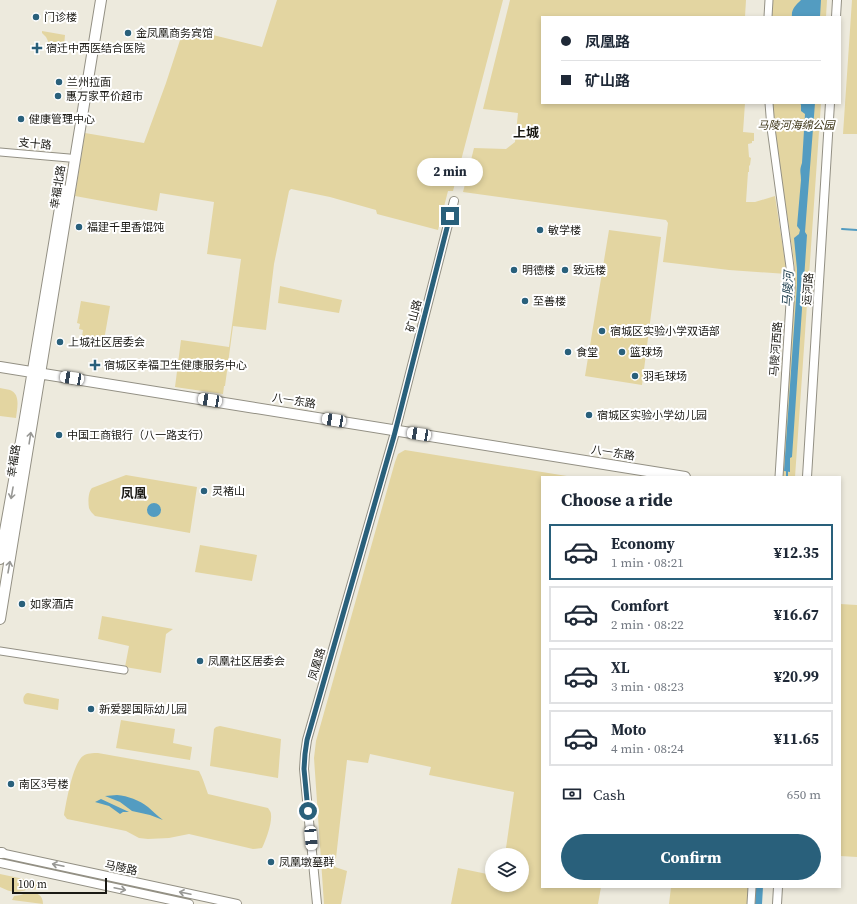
<!DOCTYPE html>
<meta charset="utf-8">
<style>
body{margin:0;font-family:"Source Serif 4","Noto Sans SC",serif;background:#f6f6f7;color:#1f2937;height:100vh;display:flex;flex-direction:column;font-size:15px;white-space:nowrap}
*{box-sizing:border-box;margin:0}
p{font-size:13px;color:#747a83}
.icon{flex:none;width:22px;height:22px;fill:none;stroke:currentColor;stroke-width:2;stroke-linecap:round;stroke-linejoin:round}
.map{position:relative;flex:1;overflow:hidden}
.details{position:absolute;left:541px;top:476px;width:300px;height:412px;display:flex;flex-direction:column;background:#fff;border-radius:0px;box-shadow:0 2px 6px #0003}
.details>*{flex:none}
.banner{position:absolute;left:541px;top:16px;width:300px;height:88px;border-radius:0px;box-shadow:0 2px 6px #0003;display:grid;align-content:center;height:88px;padding:0 20px;background:#fff}
.controls{position:absolute;left:485px;top:848px;display:grid;gap:8px}
.controls a{display:grid;place-items:center;width:44px;height:44px;border-radius:50%;background:#fff;box-shadow:0 2px 6px #0003;font-size:20px}
.scale{position:absolute;left:12px;bottom:10px;width:95px;box-sizing:border-box;padding-left:4px;border:2px solid #1a1914;border-top:0;font-size:11px;line-height:14px;white-space:nowrap;color:#1a1914;-webkit-text-stroke:3px #fff;paint-order:stroke}
.end{position:absolute;width:18px;height:18px;margin:-9px;border:5px solid #29607b;background:#fff;box-shadow:0 0 0 2px #fff}
.from{border-radius:50%}
.bubble{position:absolute;height:28px;border-radius:14px;background:#fff;box-shadow:0 2px 6px #0003;font-size:13px;font-weight:700;line-height:28px;text-align:center}
.car{position:absolute;width:12px;height:24px;margin:-12px -6px;border-radius:5px;box-shadow:0 0 3px 1px #0007;background:linear-gradient(#fff 24%,#345 0 40%,#fff 0 76%,#345 0 86%,#fff 0)}
.banner b{display:flex;align-items:center;gap:14px;height:38px;font-size:15px}
.banner b+b{border-top:1px solid #e0e1e3}
.banner i{width:10px;height:10px;background:#1f2937}
ul{padding:0;list-style:none}
li{display:flex;align-items:center;gap:12px;height:56px;margin:0 8px 6px;padding:0 12px;border:2px solid #e0e1e3;border-radius:0px}
li div{flex:1}
li b{display:block;font-size:15px}
li em{font-style:normal;font-weight:700}
li.on{border-color:#29607b}
li>.icon{width:36px;height:36px;stroke-width:1.5}
h2{padding:0 20px;font-size:18px;line-height:48px}
.pay{display:flex;align-items:center;gap:10px;height:44px;padding:0 20px;font-size:15px}
.pay p{margin-inline-start:auto}
.primary-button{display:flex;gap:8px;margin-top:auto;padding:8px 20px}
.primary-button a{flex:1;height:46px;border-radius:24px;background:#29607b;color:#fff;font-size:16px;font-weight:700;line-height:46px;text-align:center}
.map>svg:first-child{display:block}
.green{fill:#e3d5a1}
.water{fill:#539cc1}
.lines{fill:none;stroke-linecap:round;stroke-linejoin:round}
.stream{stroke:#539cc1;stroke-width:2}
.minor-casing{stroke:#939084;stroke-width:9}
.tertiary-casing{stroke:#939084;stroke-width:10}
.secondary-casing{stroke:#939084;stroke-width:12}
.minor{stroke:#fff;stroke-width:7}
.tertiary{stroke:#fff;stroke-width:8}
.secondary{stroke:#fff;stroke-width:10}
.oneway{stroke:#989895}
.route{stroke:#29607b;stroke-width:5}
.poi-dot{fill:#29607b;stroke:#fff;stroke-width:1.5}
.labels{text-anchor:middle;dominant-baseline:central;stroke-width:4;stroke-linejoin:round;paint-order:stroke}
.poi-label{font-size:11px;fill:#1a1914;stroke:#fff;text-anchor:start}
.park-label{font-size:11px;font-style:italic;fill:#383011;stroke:#fff}
.street-label{font-size:11px;fill:#1a1914;stroke:#fff}
.water-label{font-size:12px;font-style:italic;fill:#173949;stroke:#fff}
.quarter-label{font-size:13px;font-weight:bold;fill:#1a1914;stroke:#fff}
</style>
<div class="map">
<svg width="857" height="904" viewBox="0 0 857 904">
<rect width="100%" height="100%" fill="#edeadd"/>
<path class="green" d="M277,0H503L453,191H448L438,230L377,214L376,210L330,197L291,189L289,191L274,264L266,330L233,326L225,386H224L223,394L175,387L181,340L229,347L241,259L207,254L214,202L160,193L157,211L75,196L85,133L144,143L166,83L184,28L262,47Z
M510,0H746L745,17H542V103H745L743,132L754,133V141H752V143L748,144L749,157L751,158L750,165L749,166V172H748L746,202H755L775,196L787,274L729,270L663,262L668,223L666,220L463,192L474,148L506,149L515,142L518,113L483,109Z
M773,0H827L826,17H772Z
M852,0H857V134H843Z
M42,31L65,35L64,46L49,43L46,37L42,33Z
M773,103H821L795,477H782L781,473L795,268L776,141L773,121Z
M609,230L661,237L642,385L585,376Z
M280,286L342,300L339,313L278,303Z
M81,301L110,306L104,340L82,336L83,330L79,329L80,324L77,323Z
M0,388C3,389 7,389 10,390C21,394 17,409 16,418L0,416Z
M405,450L573,477H542V887H601L598,904H451L458,868L492,875V885H522V855H505L514,792L429,775L431,767L370,754L368,763L347,760L335,867L347,871L341,904H324L314,758L316,741L395,462L398,454Z
M126,475L197,487L190,533L95,516C93,514 90,511 89,508C88,502 88,492 92,488Z
M200,545L257,555L252,581L195,572Z
M840,604L857,605V857L840,856Z
M102,616L173,629L166,634L161,673L125,667L129,646L98,639Z
M28,693L59,699L58,710L25,704C22,701 23,694 28,693Z
M121,720L175,729L173,743L192,747L190,760L116,748Z
M220,726L281,739L278,778L210,766L214,729L216,727Z
M98,753L199,771C203,778 205,786 208,794L268,808C270,811 271,812 271,815C272,823 266,840 262,848L253,849L189,834L169,838L148,839L139,838L126,831L67,819L64,815C66,803 73,763 83,756C87,753 93,753 98,753Z
M0,874L47,884C42,891 36,889 29,889C23,890 28,890 22,891C14,894 7,890 0,887Z
M671,887H748L747,904H669Z
M28,892C37,892 43,895 43,904L12,900L14,896L21,895Z"/>
<path class="water" d="M801,0H821L820,17H792C791,9 796,5 801,0Z
M800,103H815L805,232L807,235L792,457L790,458V472L784,471L797,285V269L794,238L799,234L800,230L797,226L801,180C801,171 799,172 802,163L805,114L801,111V105Z
M147 510a7 7 0 1 1 14 0a7 7 0 1 1-14 0Z
M117,795C128,796 139,800 148,807C153,811 157,816 163,820L150,815L132,811L120,802L105,796Z
M101,799L129,812H123L120,814L109,806L95,802Z
M756,887H763L762,904H755Z"/>
<g class="lines">
<path class="stream" d="M842,229L857,230
M787,477V469"/>
<defs>
<path id="minor" d="M768,17L769,0
M769,103L771,128L790,267L791,287L779,477
M0,152L69,158
M0,651L124,670
M751,904L752,887"/>
<path id="tertiary" d="M836,17L837,0
M807,477L830,103
M0,853L237,904
M0,863L189,904
M317,904L304,769L305,754L307,740L394,436L454,201
M777,904L778,887"/>
<path id="secondary" d="M0,367L685,477
M0,559L23,430L63,190
M0,619L101,0
M0,853H2"/>
</defs>
<use href="#minor" class="minor-casing"/>
<use href="#tertiary" class="tertiary-casing"/>
<use href="#secondary" class="secondary-casing"/>
<use href="#minor" class="minor"/>
<use href="#tertiary" class="tertiary"/>
<use href="#secondary" class="secondary"/>
</g>
<defs><path id="oneway-shaft" d="M-6 0H5M1.5-3L5.5 0L1.5 3" fill="none" stroke-width="1.6" stroke-linecap="round" stroke-linejoin="round"/></defs>
<g class="oneway">
<use href="#oneway-shaft" transform="translate(30 438) rotate(-81)"/>
<use href="#oneway-shaft" transform="translate(12 493) rotate(100)"/>
<use href="#oneway-shaft" transform="translate(9 567) rotate(-80)"/>
<use href="#oneway-shaft" transform="translate(58 865) rotate(-168)"/>
<use href="#oneway-shaft" transform="translate(120 889) rotate(12)"/>
<use href="#oneway-shaft" transform="translate(185 893) rotate(-168)"/>
</g>
<g class="lines">
<path class="route" d="M308,811L304,769L305,754L307,740L394,436L450,216"/>
</g>
<g class="poi-dot">
<circle cx="36" cy="17" r="4"/>
<circle cx="128" cy="33" r="4"/>
<path d="M35 42h4v4h4v4h-4v4h-4v-4h-4v-4h4z"/>
<circle cx="59" cy="82" r="4"/>
<circle cx="58" cy="96" r="4"/>
<circle cx="21" cy="119" r="4"/>
<circle cx="79" cy="227" r="4"/>
<circle cx="540" cy="230" r="4"/>
<circle cx="514" cy="270" r="4"/>
<circle cx="565" cy="270" r="4"/>
<circle cx="525" cy="301" r="4"/>
<circle cx="602" cy="331" r="4"/>
<circle cx="60" cy="342" r="4"/>
<circle cx="568" cy="352" r="4"/>
<circle cx="622" cy="352" r="4"/>
<path d="M93 359h4v4h4v4h-4v4h-4v-4h-4v-4h4z"/>
<circle cx="635" cy="376" r="4"/>
<circle cx="589" cy="415" r="4"/>
<circle cx="59" cy="435" r="4"/>
<circle cx="204" cy="491" r="4"/>
<circle cx="22" cy="604" r="4"/>
<circle cx="200" cy="661" r="4"/>
<circle cx="91" cy="709" r="4"/>
<circle cx="11" cy="784" r="4"/>
<circle cx="271" cy="862" r="4"/>
</g>
<g class="labels">
<g class="poi-label">
<text x="44" y="17">门诊楼</text>
<text x="136" y="33">金凤凰商务宾馆</text>
<text x="46" y="48">宿迁中西医结合医院</text>
<text x="67" y="82">兰州拉面</text>
<text x="66" y="96">惠万家平价超市</text>
<text x="29" y="119">健康管理中心</text>
<text x="87" y="227">福建千里香馄饨</text>
<text x="548" y="230">敏学楼</text>
<text x="522" y="270">明德楼</text>
<text x="573" y="270">致远楼</text>
<text x="533" y="301">至善楼</text>
<text x="610" y="331">宿城区实验小学双语部</text>
<text x="68" y="342">上城社区居委会</text>
<text x="576" y="352">食堂</text>
<text x="630" y="352">篮球场</text>
<text x="104" y="365">宿城区幸福卫生健康服务中心</text>
<text x="643" y="376">羽毛球场</text>
<text x="597" y="415">宿城区实验小学幼儿园</text>
<text x="67" y="435">中国工商银行（八一路支行）</text>
<text x="212" y="491">灵褚山</text>
<text x="30" y="604">如家酒店</text>
<text x="208" y="661">凤凰社区居委会</text>
<text x="99" y="709">新爱婴国际幼儿园</text>
<text x="19" y="784">南区3号楼</text>
<text x="279" y="862">凤凰墩墓群</text>
</g>
<g class="park-label">
<text x="796" y="125">马陵河海绵公园</text>
</g>
<g class="street-label">
<text transform="translate(35 144) rotate(5)">支十路</text>
<text transform="translate(58 187) rotate(-81)">幸福北路</text>
<text transform="translate(808 289) rotate(-86)">运河路</text>
<text transform="translate(414 316) rotate(-76)">矿山路</text>
<text transform="translate(776 349) rotate(-86)">马陵河西路</text>
<text transform="translate(294 401) rotate(9)">八一东路</text>
<text transform="translate(613 453) rotate(9)">八一东路</text>
<text transform="translate(14 461) rotate(-81)">幸福路</text>
<text transform="translate(317 664) rotate(-74)">凤凰路</text>
<text transform="translate(121 868) rotate(12)">马陵路</text>
</g>
<g class="water-label">
<text transform="translate(788 289) rotate(-87)">马陵河</text>
</g>
<g class="quarter-label">
<text x="526" y="132">上城</text>
<text x="134" y="493">凤凰</text>
</g>
</g>
</svg>
<div class="controls">
<a><svg class="icon" aria-label="layers" viewBox="0 0 24 24"><path d="M12 4l9 5-9 5-9-5zM3 14l9 5 9-5"/></svg></a>
</div>
<div class="scale">100 m</div>
<i class="end from" style="left:308px;top:811px"></i>
<i class="end" style="left:450px;top:216px"></i>
<div class="bubble" style="left:417px;top:158px;width:66px">2 min</div>
<i class="car" style="left:72px;top:378px;rotate:279deg"></i>
<i class="car" style="left:210px;top:400px;rotate:279deg"></i>
<i class="car" style="left:334px;top:420px;rotate:279deg"></i>
<i class="car" style="left:419px;top:434px;rotate:279deg"></i>
<i class="car" style="left:311px;top:838px;rotate:175deg"></i>
<div class="banner">
<b><i class="from"></i>凤凰路</b>
<b><i></i>矿山路</b>
</div>
<section class="details">
<h2>Choose a ride</h2>
<ul>
<li class="on"><svg class="icon" aria-label="car" viewBox="0 0 24 24"><path d="M5 17H2v-5l4-1 3-4h7l3 4 3 1v5h-3M9 17h6M6 11h13"/><circle cx="7" cy="17" r="2"/><circle cx="17" cy="17" r="2"/></svg><div><b>Economy</b><p>1 min · 08:21</p></div><em>¥12.35</em></li>
<li><svg class="icon" aria-label="car" viewBox="0 0 24 24"><path d="M5 17H2v-5l4-1 3-4h7l3 4 3 1v5h-3M9 17h6M6 11h13"/><circle cx="7" cy="17" r="2"/><circle cx="17" cy="17" r="2"/></svg><div><b>Comfort</b><p>2 min · 08:22</p></div><em>¥16.67</em></li>
<li><svg class="icon" aria-label="car" viewBox="0 0 24 24"><path d="M5 17H2v-5l4-1 3-4h7l3 4 3 1v5h-3M9 17h6M6 11h13"/><circle cx="7" cy="17" r="2"/><circle cx="17" cy="17" r="2"/></svg><div><b>XL</b><p>3 min · 08:23</p></div><em>¥20.99</em></li>
<li><svg class="icon" aria-label="car" viewBox="0 0 24 24"><path d="M5 17H2v-5l4-1 3-4h7l3 4 3 1v5h-3M9 17h6M6 11h13"/><circle cx="7" cy="17" r="2"/><circle cx="17" cy="17" r="2"/></svg><div><b>Moto</b><p>4 min · 08:24</p></div><em>¥11.65</em></li>
</ul>
<div class="pay"><svg class="icon" aria-label="cash" viewBox="0 0 24 24"><path d="M3 7h18v10H3z"/><circle cx="12" cy="12" r="2"/></svg>Cash<p>650 m</p></div>
<div class="primary-button"><a>Confirm</a></div>
</section>
</div>
